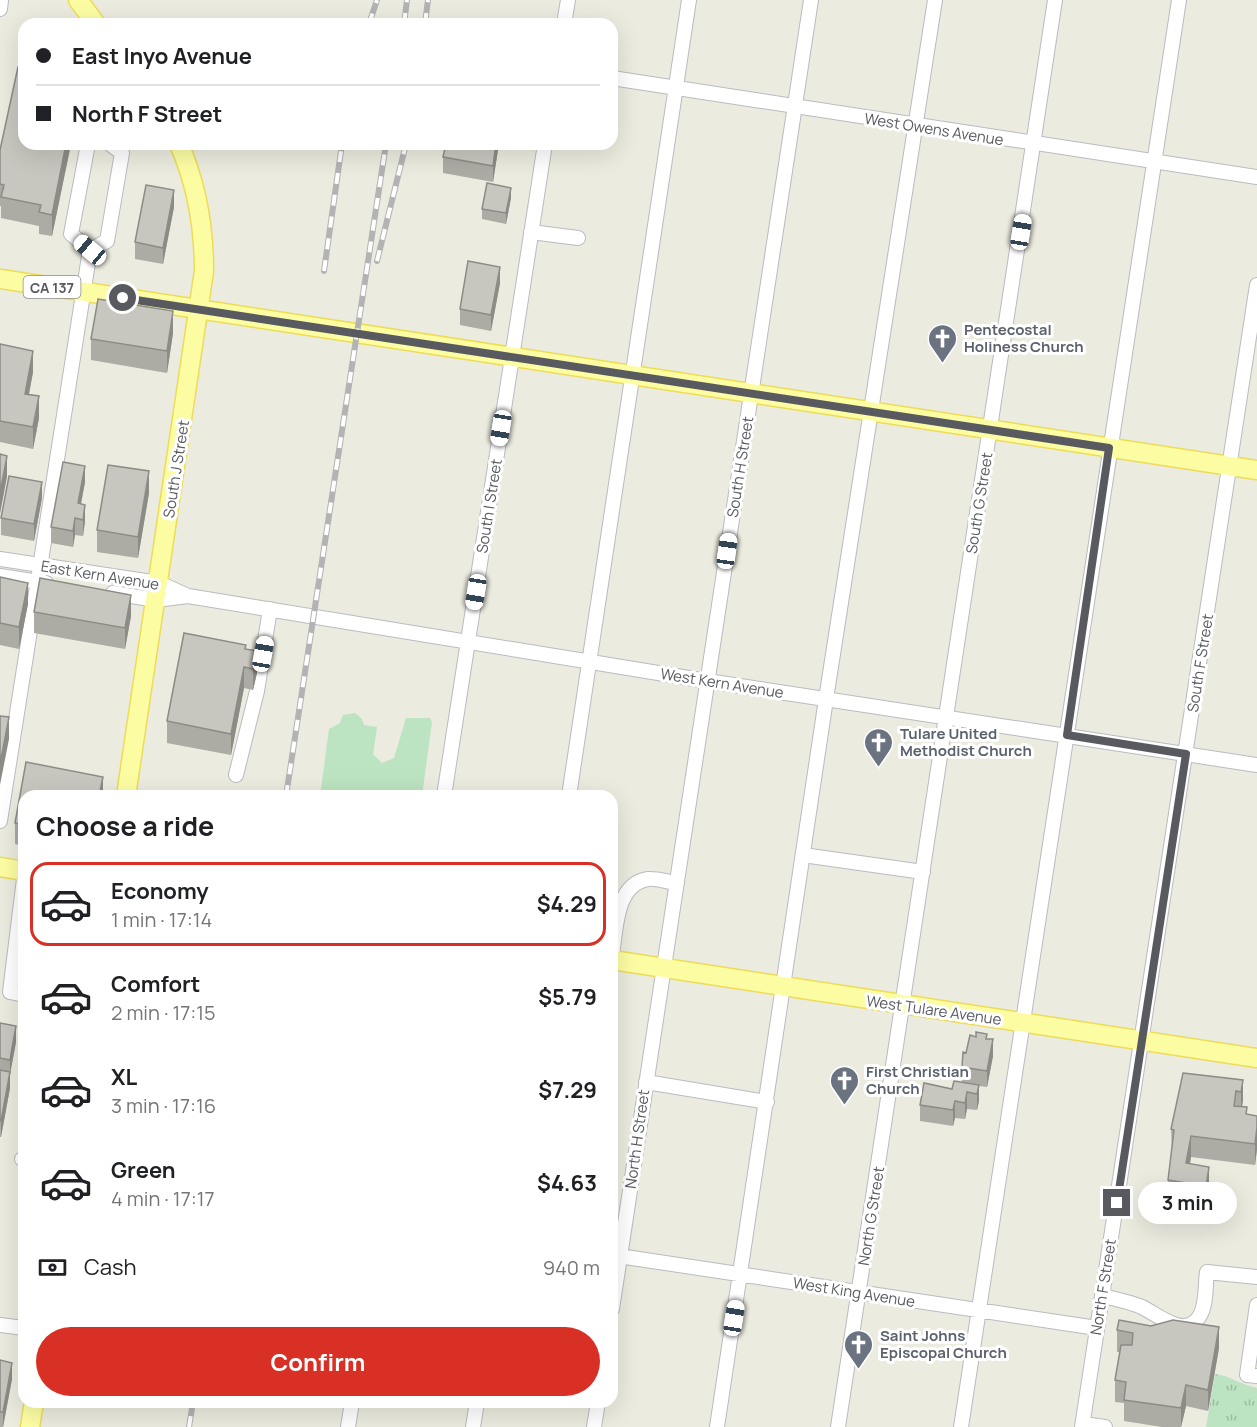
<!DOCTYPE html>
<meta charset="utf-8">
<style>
body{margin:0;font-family:Manrope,sans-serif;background:#f6f6f6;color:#202124;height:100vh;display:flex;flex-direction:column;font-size:22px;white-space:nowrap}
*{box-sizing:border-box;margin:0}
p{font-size:20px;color:#757577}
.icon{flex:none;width:33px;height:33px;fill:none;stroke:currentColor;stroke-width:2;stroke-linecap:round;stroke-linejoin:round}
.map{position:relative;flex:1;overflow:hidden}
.sheet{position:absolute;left:18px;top:790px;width:600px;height:618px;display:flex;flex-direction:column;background:#fff;border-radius:18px;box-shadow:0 6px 24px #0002}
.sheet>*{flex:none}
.top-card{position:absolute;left:18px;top:18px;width:600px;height:132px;border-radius:18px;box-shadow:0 6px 24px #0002;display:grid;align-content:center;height:132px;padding:0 18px;background:#fff}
.end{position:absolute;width:27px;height:27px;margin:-14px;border:8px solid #585a60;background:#fff;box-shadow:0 0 0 3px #fff}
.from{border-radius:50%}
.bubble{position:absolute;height:42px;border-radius:21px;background:#fff;box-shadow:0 6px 24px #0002;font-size:20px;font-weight:700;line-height:42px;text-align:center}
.car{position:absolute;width:18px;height:36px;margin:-18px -9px;border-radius:8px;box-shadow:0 0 4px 2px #0007;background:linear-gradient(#fff 24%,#345 0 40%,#fff 0 76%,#345 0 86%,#fff 0)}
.top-card b{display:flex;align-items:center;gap:21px;height:57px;font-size:22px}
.top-card b+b{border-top:2px solid #e0e0e0}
.top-card i{width:15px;height:15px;background:#202124}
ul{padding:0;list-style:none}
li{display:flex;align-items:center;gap:18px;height:84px;margin:0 12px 9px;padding:0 6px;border:3px solid transparent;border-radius:18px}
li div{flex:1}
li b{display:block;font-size:22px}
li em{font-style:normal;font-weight:700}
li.selected{border-color:#d93025}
li>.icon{width:54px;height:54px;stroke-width:1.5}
h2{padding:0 18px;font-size:27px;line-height:72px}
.pay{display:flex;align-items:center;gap:15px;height:66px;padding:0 18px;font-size:22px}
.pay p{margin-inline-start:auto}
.cta{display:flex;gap:12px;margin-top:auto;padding:12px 18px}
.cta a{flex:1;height:69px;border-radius:36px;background:#d93025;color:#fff;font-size:24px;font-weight:700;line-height:69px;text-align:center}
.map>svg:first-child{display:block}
.park{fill:url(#park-tufts)}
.garden{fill:#bce3c2}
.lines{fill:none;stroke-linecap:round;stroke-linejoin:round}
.minor-casing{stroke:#babbc1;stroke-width:16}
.major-casing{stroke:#eddc56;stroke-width:21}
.minor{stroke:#fff;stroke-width:14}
.major{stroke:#fcfda3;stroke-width:18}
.rail-casing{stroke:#b3b3b4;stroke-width:6}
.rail{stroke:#fff;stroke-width:4;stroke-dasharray:11;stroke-linecap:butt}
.wall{fill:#acaba4}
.shaded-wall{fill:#8c8b86}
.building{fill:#c8c7bf;stroke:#8c8b86;stroke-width:1.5}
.route{stroke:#585a60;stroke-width:8}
.labels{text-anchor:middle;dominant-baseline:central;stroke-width:6;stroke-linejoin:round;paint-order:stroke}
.shield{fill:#fff;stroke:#8a8c90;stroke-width:1.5}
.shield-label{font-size:14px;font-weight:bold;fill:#585a60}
.street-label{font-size:15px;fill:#585a60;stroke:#fff}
.worship-label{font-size:15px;font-weight:bold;fill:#5b616d;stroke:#fff;text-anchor:start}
</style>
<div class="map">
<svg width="1257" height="1427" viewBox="0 0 1257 1427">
<defs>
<pattern id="park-tufts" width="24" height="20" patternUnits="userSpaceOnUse" patternTransform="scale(1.5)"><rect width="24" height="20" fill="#bce3c2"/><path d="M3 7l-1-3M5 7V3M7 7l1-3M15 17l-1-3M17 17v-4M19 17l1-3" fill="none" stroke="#9cbba1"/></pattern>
</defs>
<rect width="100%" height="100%" fill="#ebebdf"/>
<path class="park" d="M1215,1374C1231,1376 1241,1385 1257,1388V1427H1206Z"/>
<path class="garden" d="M355,713L362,719L364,725L377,727L373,754L382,763L394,758L406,718H430L432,722L422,796H320L329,729L340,723L343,715Z"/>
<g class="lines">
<defs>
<path id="minor" d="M0,9L1,0
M564,24L568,0
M612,78L1257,177
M88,144L71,234L90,250
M531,232L578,238
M90,250L107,241L122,153L110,144
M0,559L159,583L188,596L707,681L1257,765
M0,576L46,583
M113,593L156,600L188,596
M236,775L257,691L270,609
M444,796L545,144
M569,796L689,0
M0,821L90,250
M803,855L923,872
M24,879L10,992L24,995
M612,956C616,931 615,884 648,879C656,878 668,882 677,883
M646,1082L767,1102
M22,1159H24
M612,1255L1097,1328
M1102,1296C1116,1299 1130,1302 1142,1307C1158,1315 1185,1339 1199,1317C1207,1306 1205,1285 1207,1272L1257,1277
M1257,1305L1247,1375L1257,1376
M612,1309L811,0
M0,1325L24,1328
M1083,1424L1105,1427
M348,1427L352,1402
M473,1427L477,1402
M594,1427L598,1402
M717,1427L826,699L935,0
M838,1427L1055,0
M961,1427L1179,0
M1082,1427L1257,285"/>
<path id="major" d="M78,0L96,24
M0,279L1257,470
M126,796L204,271C204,226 197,185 179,144
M0,867L24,871
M612,960L1257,1058
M30,1427L34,1402"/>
</defs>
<use href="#minor" class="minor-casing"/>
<use href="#major" class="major-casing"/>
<use href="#minor" class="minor"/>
<use href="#major" class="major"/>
<defs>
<path id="rail" d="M369,24L377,0
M404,24L407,0
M425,24L428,0
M377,261L406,144
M324,271L342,144
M286,796L386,144
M189,1427L193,1402"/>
</defs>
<use href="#rail" class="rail-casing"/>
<use href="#rail" class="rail"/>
</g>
<path class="wall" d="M71,144L52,236L39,234V226L1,218V206H0V150Z
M498,144V150L493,182L443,173V157Z
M511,198L506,224L482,219V209Z
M174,207L163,264L135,259V242Z
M500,283L491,331L460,325V309Z
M173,333L167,373L91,360V339Z
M0,344L33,372L29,394L39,418L33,449L0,442Z
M85,482L81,504L85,521L83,536L75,535L73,547L51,543V527Z
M149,493L138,558L97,552V530Z
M42,498L34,541L1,535V518Z
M0,577L28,604L19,649L0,645Z
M34,612L131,616L125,649L34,633Z
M246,649L257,673L253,690L244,688L231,755L167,743V721Z
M26,762L103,777V796H24V846L15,844V823Z
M0,1023L16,1042L10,1074V1088L1,1137H0Z
M987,1039L993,1056L987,1087L979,1086V1101L977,1110L967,1109L965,1119L955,1118L953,1126L920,1121V1105L952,1089L962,1083V1067L966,1053Z
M1243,1080L1242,1107L1247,1114L1257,1116V1149L1255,1165L1191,1157L1190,1164L1209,1189L1206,1207L1168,1202V1180L1172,1150L1171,1129Z
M1119,1320L1219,1348L1208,1411L1186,1406L1181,1427H1162L1124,1421V1403L1115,1402V1380L1120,1352H1117V1330Z
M0,1360L12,1379L3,1427H0Z"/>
<path class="shaded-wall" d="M66,144H71L52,236V215Z
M496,144H498V150L493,182V166Z
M511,188V198L506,224V213Z
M174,190V207L163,264V248Z
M500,267V283L491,331V315Z
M173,311V333L167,373V351Z
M33,351V372L25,415V394Z
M39,396V418L33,449V427Z
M7,456V477L0,514V493Z
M85,466V482L78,519V503Z
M149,471V493L138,558V537Z
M42,482V498L34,541V524Z
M85,505V521L83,536V520Z
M75,518V535L73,547V531Z
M28,583V604L19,649V627Z
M131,595V616L125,649V628Z
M257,651V673L253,690V669Z
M244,667V688L231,755V734Z
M9,717V739L0,785V764Z
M103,777V796H99Z
M16,1026V1042L10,1074V1088L1,1137V1121L10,1074V1060Z
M993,1039V1056L987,1087V1071Z
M1243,1080V1101L1241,1114V1092Z
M979,1085V1101L977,1110V1094Z
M967,1092V1109L965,1119V1103Z
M955,1101V1118L953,1126V1110Z
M1257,1127V1149L1255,1165V1144Z
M1191,1136V1157L1186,1184V1163Z
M1209,1167V1189L1206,1207V1186Z
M1219,1327V1348L1208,1411V1390Z
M12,1363V1379L3,1427V1412Z
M1186,1385V1406L1181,1427V1408Z"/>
<path class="building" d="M18,67L24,69V144H66L52,215L39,212L41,205L1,197L4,185L0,184V150Z
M446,144H496L493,166L443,157Z
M487,183L511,188L506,213L482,209Z
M146,185L174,190L163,248L135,242Z
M468,261L500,267L491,315L460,309Z
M98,299L173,311L167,351L91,339Z
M0,344L33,351L25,394L39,396L33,427L0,421Z
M0,454L7,456L0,493Z
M63,462L85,466L78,503L85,505L83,520L75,518L73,531L51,527Z
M108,465L149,471L138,537L97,530Z
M9,476L42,482L34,524L1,518Z
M0,577L28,583L19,627L0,623Z
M40,578L131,595L125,628L34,612Z
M184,633L246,645L245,649L257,651L253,669L244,667L231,734L167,721Z
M0,716L9,717L0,764Z
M26,762L103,777L99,796H24V825L15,823Z
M0,1023L16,1026L10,1060L0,1058Z
M976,1032L987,1034L986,1039H993L987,1071L962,1067L963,1052L966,1053L970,1035L976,1037Z
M0,1070L10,1072L1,1121H0Z
M1183,1073L1243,1080L1241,1092L1236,1091L1234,1106L1247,1107L1246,1114L1257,1116V1127L1255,1144L1191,1136L1186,1163L1209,1167L1206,1186L1168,1180L1174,1130L1171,1129Z
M954,1081L979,1085L977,1094L967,1092L965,1103L955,1101L953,1110L920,1105L924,1083L952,1089Z
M1119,1320L1151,1326L1173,1320L1219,1327L1208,1390L1186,1385L1181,1408L1124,1400L1126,1382L1115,1380L1121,1345H1132L1133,1333L1117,1330Z
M0,1360L12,1363L3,1412H0Z"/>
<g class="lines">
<path class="route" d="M123,298L1109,448L1067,735L1186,754L1117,1203"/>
</g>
<defs>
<symbol id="church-pin" viewBox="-11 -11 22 30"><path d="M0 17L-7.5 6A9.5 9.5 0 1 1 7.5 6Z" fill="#6b7280" stroke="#fff"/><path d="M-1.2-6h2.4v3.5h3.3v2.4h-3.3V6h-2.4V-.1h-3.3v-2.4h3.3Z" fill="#fff"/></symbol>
</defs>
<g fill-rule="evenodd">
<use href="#church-pin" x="926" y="322" width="33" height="45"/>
<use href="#church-pin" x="862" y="726" width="33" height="45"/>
<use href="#church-pin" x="828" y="1064" width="33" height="45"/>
<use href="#church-pin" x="842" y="1328" width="33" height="45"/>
</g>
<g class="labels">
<rect class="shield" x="23.5" y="276" width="57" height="22" rx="4.5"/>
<g class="shield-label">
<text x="52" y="287">CA 137</text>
</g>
<g class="street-label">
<text transform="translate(934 129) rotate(9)">West Owens Avenue</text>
<text transform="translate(740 467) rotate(-81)">South H Street</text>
<text transform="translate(176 469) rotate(-81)">South J Street</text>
<text transform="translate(979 503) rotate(-81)">South G Street</text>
<text transform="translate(489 506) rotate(-81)">South I Street</text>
<text transform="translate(100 575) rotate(9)">East Kern Avenue</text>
<text transform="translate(1200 663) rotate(-81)">South F Street</text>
<text transform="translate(722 683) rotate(9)">West Kern Avenue</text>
<text transform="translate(934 1010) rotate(8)">West Tulare Avenue</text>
<text transform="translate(637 1139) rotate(-82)">North H Street</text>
<text transform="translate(871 1216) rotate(-81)">North G Street</text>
<text transform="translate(1103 1287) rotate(-81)">North F Street</text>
<text transform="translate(854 1292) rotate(9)">West King Avenue</text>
</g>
<g class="worship-label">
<text x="964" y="329">Pentecostal<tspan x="964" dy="17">Holiness Church</tspan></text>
<text x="900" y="733">Tulare United<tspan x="900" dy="17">Methodist Church</tspan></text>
<text x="866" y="1071">First Christian<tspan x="866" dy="17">Church</tspan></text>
<text x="880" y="1335">Saint Johns<tspan x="880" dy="17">Episcopal Church</tspan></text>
</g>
</g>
</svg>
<i class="end from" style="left:123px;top:298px"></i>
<i class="end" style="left:1117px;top:1203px"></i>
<div class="bubble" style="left:1138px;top:1182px;width:99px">3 min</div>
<i class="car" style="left:1021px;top:232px;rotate:9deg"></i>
<i class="car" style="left:90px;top:250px;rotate:310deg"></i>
<i class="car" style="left:501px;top:428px;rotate:189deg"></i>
<i class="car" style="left:727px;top:551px;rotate:8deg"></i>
<i class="car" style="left:476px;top:592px;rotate:189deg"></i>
<i class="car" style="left:263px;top:654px;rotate:10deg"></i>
<i class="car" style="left:734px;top:1318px;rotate:9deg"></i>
<div class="top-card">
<b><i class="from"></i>East Inyo Avenue</b>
<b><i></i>North F Street</b>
</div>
<section class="sheet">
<h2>Choose a ride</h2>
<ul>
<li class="selected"><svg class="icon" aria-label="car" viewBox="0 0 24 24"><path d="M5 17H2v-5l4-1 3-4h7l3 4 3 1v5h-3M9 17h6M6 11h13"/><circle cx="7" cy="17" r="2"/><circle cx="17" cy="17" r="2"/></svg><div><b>Economy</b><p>1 min · 17:14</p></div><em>$4.29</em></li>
<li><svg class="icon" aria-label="car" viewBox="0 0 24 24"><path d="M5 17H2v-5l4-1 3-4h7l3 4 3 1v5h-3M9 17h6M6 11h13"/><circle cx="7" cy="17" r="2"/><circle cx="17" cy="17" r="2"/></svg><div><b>Comfort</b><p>2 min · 17:15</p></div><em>$5.79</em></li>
<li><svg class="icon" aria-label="car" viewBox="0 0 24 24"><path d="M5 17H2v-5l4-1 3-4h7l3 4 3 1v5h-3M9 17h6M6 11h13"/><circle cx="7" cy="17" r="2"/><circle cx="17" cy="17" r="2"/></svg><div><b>XL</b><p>3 min · 17:16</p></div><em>$7.29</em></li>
<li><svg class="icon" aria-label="car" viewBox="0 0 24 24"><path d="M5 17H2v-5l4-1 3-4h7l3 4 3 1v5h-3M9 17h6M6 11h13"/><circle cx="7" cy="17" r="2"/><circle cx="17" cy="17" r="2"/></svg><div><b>Green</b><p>4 min · 17:17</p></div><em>$4.63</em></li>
</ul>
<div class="pay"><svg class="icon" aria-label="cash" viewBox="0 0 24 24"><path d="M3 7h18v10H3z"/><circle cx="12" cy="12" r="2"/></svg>Cash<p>940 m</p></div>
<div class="cta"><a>Confirm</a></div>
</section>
</div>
